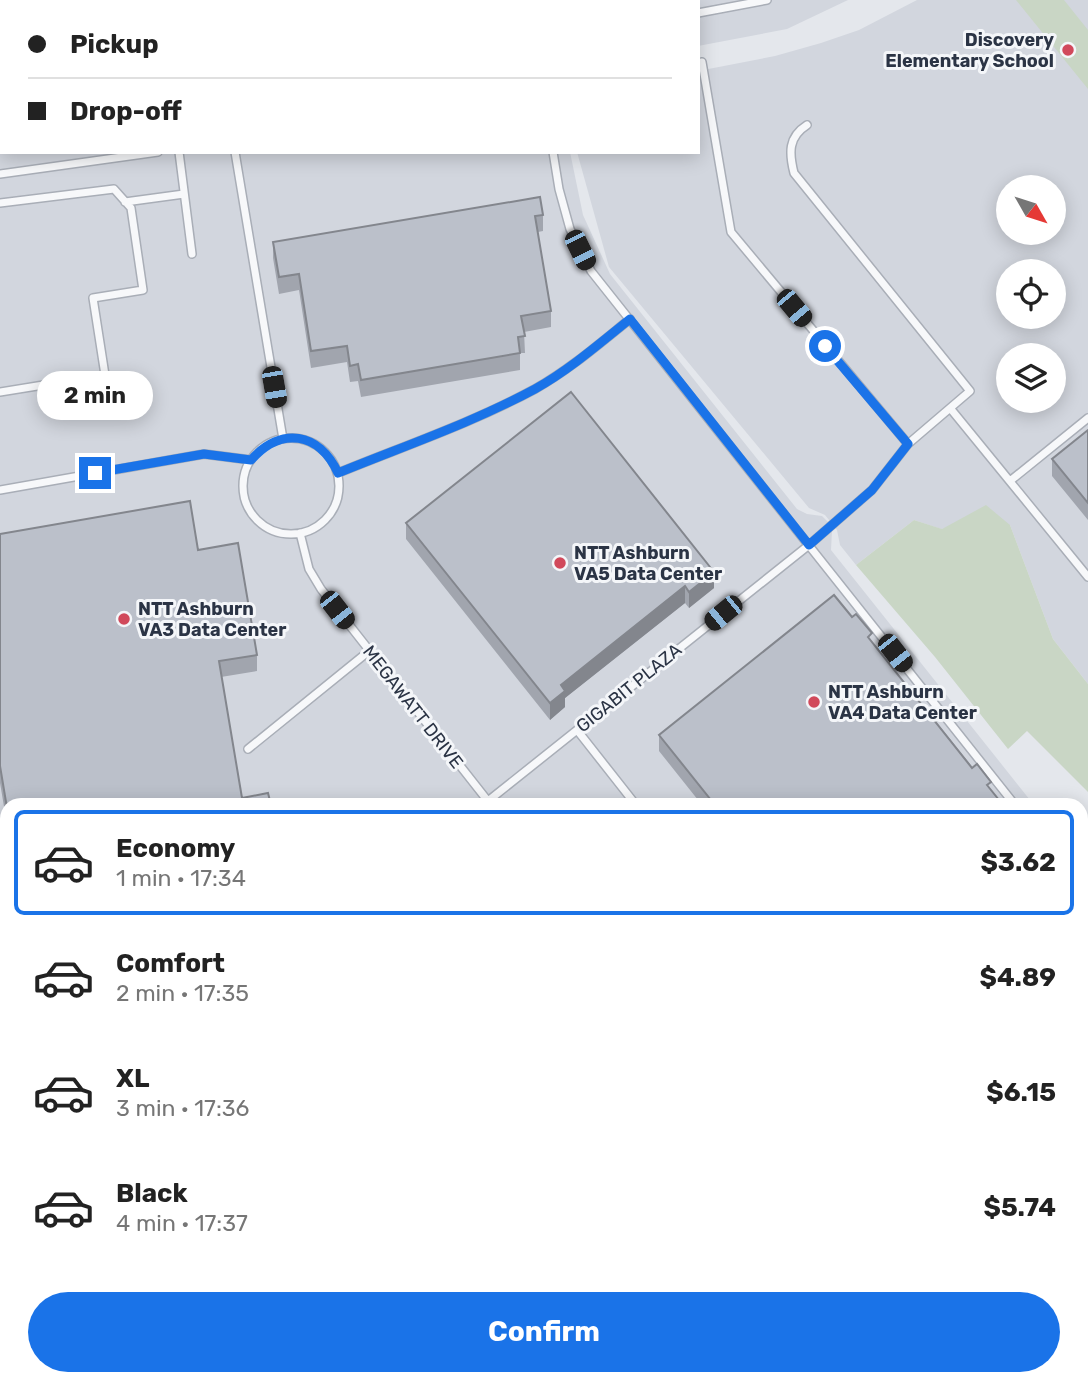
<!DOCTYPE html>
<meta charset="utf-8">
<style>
body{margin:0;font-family:Rubik,sans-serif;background:#f6f6f6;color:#222;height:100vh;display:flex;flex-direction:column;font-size:26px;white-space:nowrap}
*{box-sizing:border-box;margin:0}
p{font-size:23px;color:#767676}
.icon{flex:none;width:38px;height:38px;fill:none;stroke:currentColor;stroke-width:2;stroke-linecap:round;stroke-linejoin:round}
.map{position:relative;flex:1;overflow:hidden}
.panel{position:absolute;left:0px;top:798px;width:1088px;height:588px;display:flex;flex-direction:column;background:#fff;border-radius:21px 21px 0 0;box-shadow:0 4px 18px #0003}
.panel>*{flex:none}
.guide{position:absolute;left:0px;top:0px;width:700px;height:154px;box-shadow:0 4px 18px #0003;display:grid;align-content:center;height:154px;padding:0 28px;background:#fff}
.needle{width:46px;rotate:129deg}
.controls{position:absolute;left:996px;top:175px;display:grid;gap:14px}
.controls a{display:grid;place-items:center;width:70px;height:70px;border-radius:50%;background:#fff;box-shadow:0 4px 18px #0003;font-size:35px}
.end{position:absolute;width:32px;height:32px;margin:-16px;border:9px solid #1a73e8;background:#fff;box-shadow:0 0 0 4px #fff}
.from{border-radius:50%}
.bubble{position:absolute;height:49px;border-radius:24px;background:#fff;box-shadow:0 4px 18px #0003;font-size:23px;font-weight:700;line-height:49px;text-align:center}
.car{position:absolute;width:21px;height:42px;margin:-21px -10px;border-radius:9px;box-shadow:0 0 5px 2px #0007;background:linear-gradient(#222 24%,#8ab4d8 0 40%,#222 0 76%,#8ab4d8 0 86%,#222 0)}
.guide b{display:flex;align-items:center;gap:24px;height:66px;font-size:26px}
.guide b+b{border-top:2px solid #e0e0e0}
.guide i{width:18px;height:18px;background:#222}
ul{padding:12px 0 0;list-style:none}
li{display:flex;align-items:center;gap:21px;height:105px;margin:0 14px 10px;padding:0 14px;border:4px solid transparent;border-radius:10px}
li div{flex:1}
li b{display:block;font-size:26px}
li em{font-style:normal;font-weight:700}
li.active{border-color:#1a73e8}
li>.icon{width:63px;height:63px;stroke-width:1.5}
.cta{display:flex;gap:14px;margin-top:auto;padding:14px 28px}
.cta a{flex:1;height:80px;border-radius:42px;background:#1a73e8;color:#fff;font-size:28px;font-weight:700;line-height:80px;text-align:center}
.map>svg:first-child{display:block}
.built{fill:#d2d6de;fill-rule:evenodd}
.green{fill:#c9d6c5}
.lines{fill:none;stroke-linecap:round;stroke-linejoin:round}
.stream{stroke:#9fb4cc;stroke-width:4.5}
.lane-casing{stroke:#a9aeb7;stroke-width:10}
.street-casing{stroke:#a9aeb7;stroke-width:17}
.secondary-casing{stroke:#a9aeb7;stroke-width:22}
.primary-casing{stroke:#a3abb8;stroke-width:24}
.lane{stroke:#f7f8fa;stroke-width:7}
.street{stroke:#f7f8fa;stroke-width:14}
.secondary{stroke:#fff;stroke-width:19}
.primary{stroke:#fff;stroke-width:21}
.wall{fill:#a1a5ae}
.shaded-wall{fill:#83868d}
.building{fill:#bbc0ca;stroke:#83868d;stroke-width:2}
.route{stroke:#1a73e8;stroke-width:9}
.poi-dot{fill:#d1495b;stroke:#f4f6f9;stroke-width:2.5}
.labels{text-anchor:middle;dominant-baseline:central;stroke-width:6;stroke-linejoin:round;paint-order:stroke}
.poi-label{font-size:18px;font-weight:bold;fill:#2b3445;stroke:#f4f6f9;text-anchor:start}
.street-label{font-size:18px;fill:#2b3445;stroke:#f4f6f9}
</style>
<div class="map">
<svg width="1088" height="1386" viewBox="0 0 1088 1386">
<rect width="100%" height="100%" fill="#e4e7ec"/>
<path class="built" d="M0,0H848L787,29L698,46V2H2V112Z
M917,0H1088V684L1053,639L1010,525L941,529L914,520L856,565L840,545L837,530L825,515L809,508L609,267L577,152H698V71L775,56L821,43L859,30ZM1008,187H1054V233H1008ZM1008,271H1054V317H1008ZM1008,355H1054V401H1008Z
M0,121L2,152H570L583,215L610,274L797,509L807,514L822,516L830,524L832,531L831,550L1034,805H7V911L0,906Z
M1082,873L1088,875V1041L1082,1043Z
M7,1078V1182L0,1164V1079Z
M0,1337L7,1354V1379H18L21,1386H0Z
M86,1379H537L523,1386H89Z"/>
<path class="green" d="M1016,0H1064L1088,30V89Z
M986,505L1010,525L1053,639L1088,684V792L1027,731L1008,749L935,657L856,565L914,520L942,529Z"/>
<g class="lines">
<path class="stream" d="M518,1379L529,1386"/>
<defs>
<path id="lane" d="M28,0L29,2
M69,2L70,0
M698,13L767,0
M0,96H2
M807,125C788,137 789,153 794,173L970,391L908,444
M179,152L192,254
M235,152L283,439
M553,152L559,189L570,229L591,271L1015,805
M0,174L158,152
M125,202L184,194
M0,203L114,189L131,208L143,290L93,298L105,375L0,392
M950,408L1088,577
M243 486a48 48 0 1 1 96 0a48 48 0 1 1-96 0Z
M338,473C404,446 472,423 535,389C569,370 599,344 630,319
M1010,481L1088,418
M0,490L204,454L251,460
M300,533L309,569L321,589L491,805
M577,730L636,805
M248,749L369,651
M483,805L809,545L872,490L908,444L731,232L702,62L698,63
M0,884L7,893"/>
<path id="street" d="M1019,1379L1020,1386
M903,1386L923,1379"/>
<path id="secondary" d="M0,1206L7,1224
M0,1273L7,1288
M60,1379L63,1386"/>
<path id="primary" d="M0,1027L7,1026
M0,1054L7,1053
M1082,1070L1088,1069
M1082,1096L1088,1095"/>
</defs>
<use href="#lane" class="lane-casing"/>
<use href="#street" class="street-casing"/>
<use href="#secondary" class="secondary-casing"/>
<use href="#primary" class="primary-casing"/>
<use href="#lane" class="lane"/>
<use href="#street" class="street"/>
<use href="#secondary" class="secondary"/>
<use href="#primary" class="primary"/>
</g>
<path class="wall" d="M490,0H554V2H490Z
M543,215V231L538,232L551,311V327L524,332L525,353H520V370L361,397L358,381L350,382L347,362L311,368L299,290L279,294L273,258V242Z
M1088,430V520L1052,476V459Z
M406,523L714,588L689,608L685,603L565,698V707L550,720L406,539Z
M0,534L198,550L257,655V671L221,677L242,798L271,805H7V824L0,783Z
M872,642L1003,805H702L659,751V735Z
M142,1379H338L341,1386H142Z
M1059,1379H1081L1060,1383Z"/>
<path class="shaded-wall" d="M714,572V588L689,608V592Z
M685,586V603L565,698V707L550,720V703L561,685Z
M1088,1364V1372L1082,1374V1365Z"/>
<path class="building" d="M98,0H160L159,2H97Z
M320,0H381L382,2H320Z
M540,197L543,215L535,216L551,311L521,316L525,336L518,337L520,353L361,380L358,364L350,366L347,346L311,351L299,274L279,277L273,242Z
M571,392L714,572L689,592L685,586L561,685L565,691L550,703L406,523Z
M1088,430V503L1052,459Z
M190,501L198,550L238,543L257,655L219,661L242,798L268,793L271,805H7V808L0,766V534Z
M834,595L852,617L856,614L872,633L868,637L972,768L977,764L991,782L987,785L1003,805H715L659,735Z
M287,802L288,805H271Z
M1086,1336L1088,1342V1364L1082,1365V1337Z
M143,1379H338L341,1386H146Z
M741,1379H778L782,1386H739L741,1385L739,1381Z"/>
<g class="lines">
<path class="route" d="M95,473L204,454L251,460C281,426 319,432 338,473C404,446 472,423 535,389C569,370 599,344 630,319L809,545L872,490L908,444L825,346"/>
</g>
<g class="poi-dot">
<circle cx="1068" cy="50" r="7"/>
<circle cx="560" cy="563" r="7"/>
<circle cx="124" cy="619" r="7"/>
<circle cx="814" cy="702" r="7"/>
</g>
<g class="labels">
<g class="poi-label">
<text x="1054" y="40" text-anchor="end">Discovery<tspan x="1054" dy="21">Elementary School</tspan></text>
<text x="574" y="553">NTT Ashburn<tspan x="574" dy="21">VA5 Data Center</tspan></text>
<text x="138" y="609">NTT Ashburn<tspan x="138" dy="21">VA3 Data Center</tspan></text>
<text x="828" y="692">NTT Ashburn<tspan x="828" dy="21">VA4 Data Center</tspan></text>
</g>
<g class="street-label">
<text transform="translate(629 688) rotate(-39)">GIGABIT PLAZA</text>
<text transform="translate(413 707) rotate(52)">MEGAWATT DRIVE</text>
</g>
</g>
</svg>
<div class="controls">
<a><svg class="needle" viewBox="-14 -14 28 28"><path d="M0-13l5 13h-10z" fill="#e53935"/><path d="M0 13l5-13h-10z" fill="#767676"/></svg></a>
<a><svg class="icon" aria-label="locate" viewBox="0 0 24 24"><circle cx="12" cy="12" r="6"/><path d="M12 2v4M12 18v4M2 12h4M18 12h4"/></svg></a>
<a><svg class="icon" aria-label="layers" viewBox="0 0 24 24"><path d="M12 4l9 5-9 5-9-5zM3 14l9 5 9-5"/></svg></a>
</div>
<i class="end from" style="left:825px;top:346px"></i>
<i class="end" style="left:95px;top:473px"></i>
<div class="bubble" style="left:37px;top:371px;width:116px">2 min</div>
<i class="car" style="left:580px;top:250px;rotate:154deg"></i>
<i class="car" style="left:794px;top:308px;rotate:140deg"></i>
<i class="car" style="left:274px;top:387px;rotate:170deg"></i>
<i class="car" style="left:337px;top:610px;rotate:142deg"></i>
<i class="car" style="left:723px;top:613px;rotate:231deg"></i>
<i class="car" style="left:895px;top:653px;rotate:142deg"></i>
<div class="guide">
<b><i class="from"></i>Pickup</b>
<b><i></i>Drop-off</b>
</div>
<section class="panel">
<ul>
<li class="active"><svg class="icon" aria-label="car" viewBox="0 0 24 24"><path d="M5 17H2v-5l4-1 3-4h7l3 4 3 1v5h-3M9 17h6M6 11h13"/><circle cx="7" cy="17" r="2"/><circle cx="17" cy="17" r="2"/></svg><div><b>Economy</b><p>1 min · 17:34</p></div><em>$3.62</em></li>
<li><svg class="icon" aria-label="car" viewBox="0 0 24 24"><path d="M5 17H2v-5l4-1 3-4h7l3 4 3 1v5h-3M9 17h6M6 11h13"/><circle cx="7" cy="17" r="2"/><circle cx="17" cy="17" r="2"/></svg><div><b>Comfort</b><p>2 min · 17:35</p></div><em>$4.89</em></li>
<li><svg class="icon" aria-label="car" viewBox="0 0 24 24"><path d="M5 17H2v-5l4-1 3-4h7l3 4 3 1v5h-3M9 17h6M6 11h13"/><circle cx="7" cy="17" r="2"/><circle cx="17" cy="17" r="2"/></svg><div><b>XL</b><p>3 min · 17:36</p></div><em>$6.15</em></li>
<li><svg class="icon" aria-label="car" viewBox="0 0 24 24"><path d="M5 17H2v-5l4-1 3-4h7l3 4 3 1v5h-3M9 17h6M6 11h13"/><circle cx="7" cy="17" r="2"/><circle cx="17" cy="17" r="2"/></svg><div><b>Black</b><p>4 min · 17:37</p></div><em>$5.74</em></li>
</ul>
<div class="cta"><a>Confirm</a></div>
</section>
</div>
